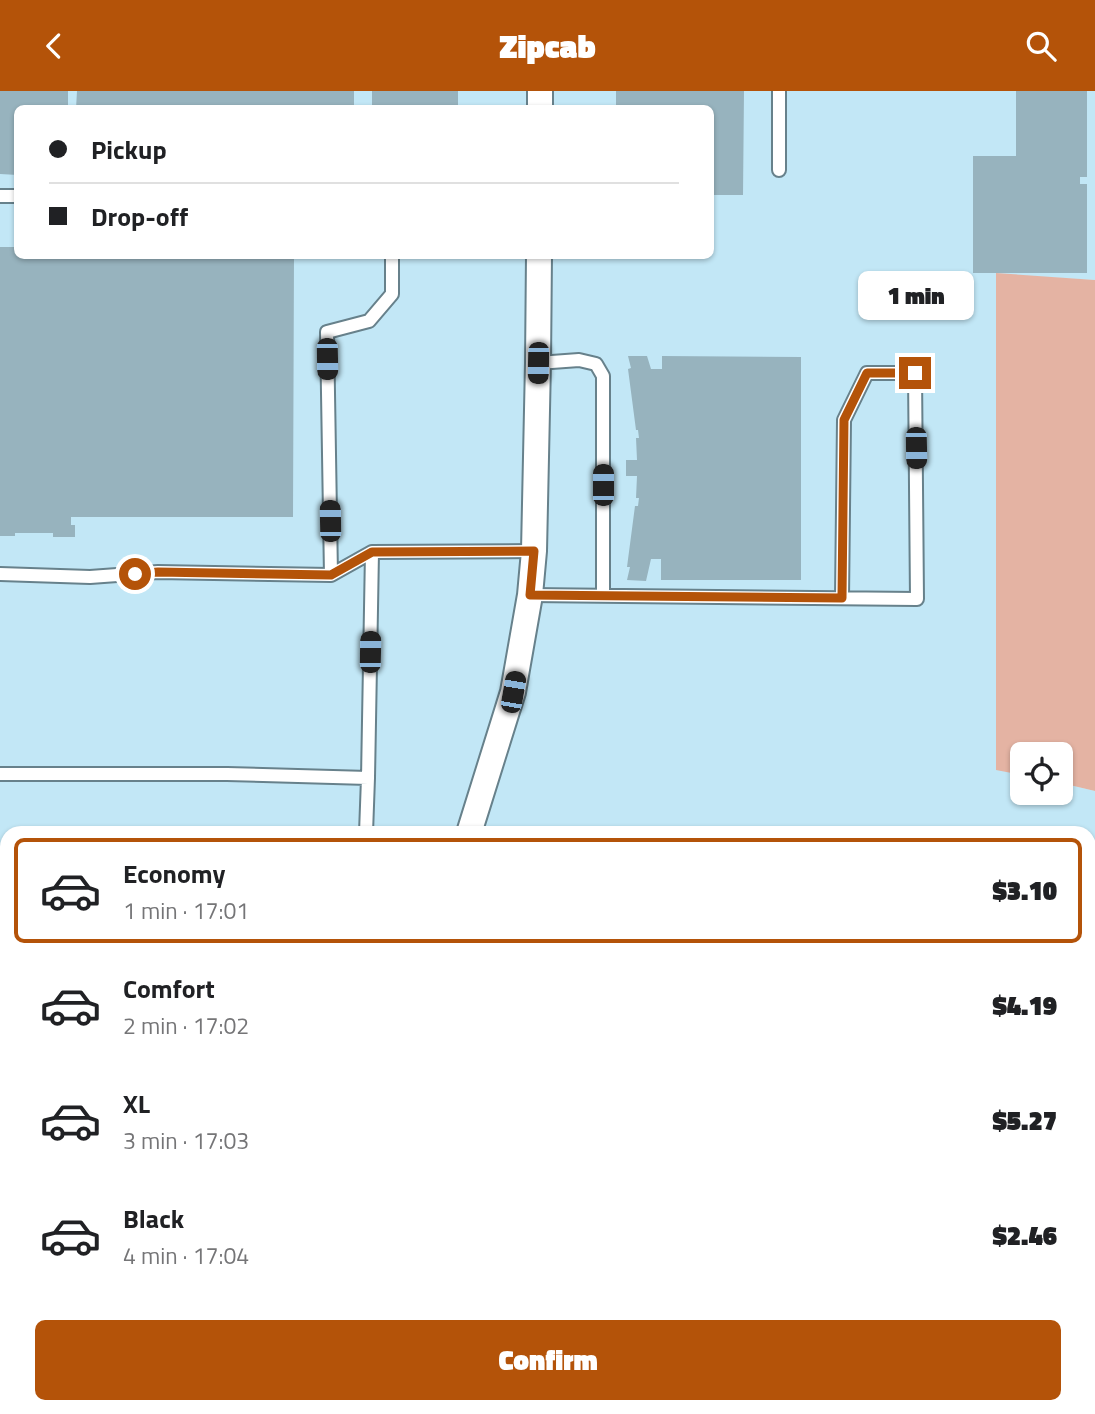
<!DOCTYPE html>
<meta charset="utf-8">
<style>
body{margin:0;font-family:"Titillium Web",sans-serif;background:#f6f6f6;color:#202124;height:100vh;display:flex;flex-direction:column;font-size:26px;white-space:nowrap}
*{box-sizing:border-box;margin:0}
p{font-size:23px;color:#757577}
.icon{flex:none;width:38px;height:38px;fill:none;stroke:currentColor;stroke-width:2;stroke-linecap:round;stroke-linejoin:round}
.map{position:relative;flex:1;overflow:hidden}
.sheet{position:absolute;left:0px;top:735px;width:1096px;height:588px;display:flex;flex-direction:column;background:#fff;border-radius:21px 21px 0 0;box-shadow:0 2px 5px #0004}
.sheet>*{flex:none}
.guide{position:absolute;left:14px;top:14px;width:700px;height:154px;border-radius:10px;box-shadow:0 2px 5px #0004;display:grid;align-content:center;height:154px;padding:0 35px;background:#fff}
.controls{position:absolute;left:1010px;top:651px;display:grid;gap:14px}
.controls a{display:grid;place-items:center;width:63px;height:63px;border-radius:10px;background:#fff;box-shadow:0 2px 5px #0004;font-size:35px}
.end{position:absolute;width:32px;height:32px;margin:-16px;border:9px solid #b45309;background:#fff;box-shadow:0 0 0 4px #fff}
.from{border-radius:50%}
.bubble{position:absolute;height:49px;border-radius:10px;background:#fff;box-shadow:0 2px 5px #0004;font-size:23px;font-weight:800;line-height:49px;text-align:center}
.car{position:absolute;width:21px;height:42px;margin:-21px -10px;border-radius:9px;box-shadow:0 0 5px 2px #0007;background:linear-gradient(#222 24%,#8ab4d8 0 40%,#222 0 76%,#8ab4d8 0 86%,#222 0)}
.guide b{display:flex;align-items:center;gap:24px;height:66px;font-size:26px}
.guide b+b{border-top:2px solid #e0e0e0}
.guide i{width:18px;height:18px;background:#202124}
ul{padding:12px 0 0;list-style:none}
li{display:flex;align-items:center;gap:21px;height:105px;margin:0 14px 10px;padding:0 21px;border:4px solid transparent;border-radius:10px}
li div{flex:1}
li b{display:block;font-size:26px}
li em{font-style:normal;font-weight:800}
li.selected{border-color:#b45309}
li>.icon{width:63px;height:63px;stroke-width:1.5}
.cta{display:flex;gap:14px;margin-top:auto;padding:14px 35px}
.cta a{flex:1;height:80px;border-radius:10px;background:#b45309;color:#fff;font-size:28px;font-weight:800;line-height:80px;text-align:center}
header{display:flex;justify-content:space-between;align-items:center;height:91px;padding:0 35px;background:#b45309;color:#fff;font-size:32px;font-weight:800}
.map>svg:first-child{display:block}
.built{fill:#c2e7f6;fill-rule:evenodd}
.green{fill:#e4b3a3}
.building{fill:#97b3be}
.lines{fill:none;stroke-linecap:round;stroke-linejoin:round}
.lane-casing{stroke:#67818b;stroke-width:16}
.street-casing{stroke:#67818b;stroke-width:28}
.primary-casing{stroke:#67818b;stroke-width:42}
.lane{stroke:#fff;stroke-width:12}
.street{stroke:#fff;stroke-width:24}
.primary{stroke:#fff;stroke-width:38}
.route{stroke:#b45309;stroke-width:9}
</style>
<header><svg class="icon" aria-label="back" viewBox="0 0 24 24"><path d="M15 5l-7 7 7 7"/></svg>Zipcab<svg class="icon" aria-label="search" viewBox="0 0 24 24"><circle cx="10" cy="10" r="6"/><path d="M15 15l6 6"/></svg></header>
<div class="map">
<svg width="1095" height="1323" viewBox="0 0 1095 1323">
<rect width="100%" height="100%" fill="#d5f1fd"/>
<path class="built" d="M0,0H1095V189L996,183V678L1022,684V702H1060L1061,692L1095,700V1159L1089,1166L1088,742H7V1014L0,1011ZM18,18H710V164H18Z
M0,1044L7,1047V1316H757L776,1323H0Z
M814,1316H960L957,1323H832Z"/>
<path class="green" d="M996,182L1095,189V700L1061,692L1060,663H1022V684L996,679Z"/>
<path class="building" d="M0,0H68V18H18V84L0,83Z
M77,0H354V18H76Z
M372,0H458V18H379V15H372Z
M616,0H744L743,104H710V18H616Z
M1016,0H1087V86H1080V93H1087V182H973V65H1016Z
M0,156H18V164H294L293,426H71V434H75V446H53V442H15V445H0Z
M628,265H647L651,278H662V265L801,266V489H661V468H651L646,490L627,489L630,476H627L635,415H638L639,407H636L637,385H626V369H637L636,347H639L638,339H636L628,278L631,277Z
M1088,1069L1095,1075V1138L1088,1144Z
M6,1269L7,1316H216L214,1323H0V1294Z"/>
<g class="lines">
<defs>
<path id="lane" d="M779,79V0
M0,105H18
M538,272L579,269L596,273L603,285V504
M0,483L90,486L158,481L331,484L372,461L534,460
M331,484L327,241L369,230L392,203V164
M530,504L917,508L915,282H867L844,329L842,507
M0,683H227L368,687L372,461
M366,742L368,687
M0,798L7,794
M0,1103L7,1105
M558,1323L561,1316
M698,1323L700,1316
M878,1323L880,1316"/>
<path id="street" d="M540,18V0
M469,742L513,601L530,504L534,460L538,272L539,164"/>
<path id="primary" d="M0,1011L7,1014
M814,1316L832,1323"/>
</defs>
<use href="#lane" class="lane-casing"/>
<use href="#street" class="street-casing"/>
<use href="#primary" class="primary-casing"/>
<use href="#lane" class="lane"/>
<use href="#street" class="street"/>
<use href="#primary" class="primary"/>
</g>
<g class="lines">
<path class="route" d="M135,483L158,481L331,484L372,461L534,460L530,504L842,507L844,329L867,282H915"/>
</g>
</svg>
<div class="controls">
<a><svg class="icon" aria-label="locate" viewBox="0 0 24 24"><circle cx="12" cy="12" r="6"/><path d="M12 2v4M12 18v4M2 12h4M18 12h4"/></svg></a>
</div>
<i class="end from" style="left:135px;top:483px"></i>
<i class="end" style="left:915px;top:282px"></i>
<div class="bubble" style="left:858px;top:180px;width:116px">1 min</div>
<i class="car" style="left:327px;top:268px;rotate:179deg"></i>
<i class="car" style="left:538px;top:272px;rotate:181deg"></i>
<i class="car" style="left:916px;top:357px;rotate:179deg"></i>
<i class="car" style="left:603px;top:394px;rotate:0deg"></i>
<i class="car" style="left:330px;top:430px;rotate:359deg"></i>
<i class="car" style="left:370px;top:561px;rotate:1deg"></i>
<i class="car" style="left:513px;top:601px;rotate:10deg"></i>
<div class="guide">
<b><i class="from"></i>Pickup</b>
<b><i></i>Drop-off</b>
</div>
<section class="sheet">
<ul>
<li class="selected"><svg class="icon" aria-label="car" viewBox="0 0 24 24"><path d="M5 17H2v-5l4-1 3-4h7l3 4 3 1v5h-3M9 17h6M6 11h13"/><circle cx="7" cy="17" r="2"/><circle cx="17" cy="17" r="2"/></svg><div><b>Economy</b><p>1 min · 17:01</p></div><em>$3.10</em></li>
<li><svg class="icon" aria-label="car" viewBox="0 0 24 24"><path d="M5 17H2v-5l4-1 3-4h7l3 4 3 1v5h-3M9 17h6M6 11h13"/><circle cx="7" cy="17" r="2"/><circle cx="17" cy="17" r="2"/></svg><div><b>Comfort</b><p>2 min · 17:02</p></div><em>$4.19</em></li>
<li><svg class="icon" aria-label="car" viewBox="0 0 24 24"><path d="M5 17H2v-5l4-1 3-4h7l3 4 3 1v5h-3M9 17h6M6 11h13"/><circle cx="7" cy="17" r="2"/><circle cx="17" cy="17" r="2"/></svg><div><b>XL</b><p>3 min · 17:03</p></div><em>$5.27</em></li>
<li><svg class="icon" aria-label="car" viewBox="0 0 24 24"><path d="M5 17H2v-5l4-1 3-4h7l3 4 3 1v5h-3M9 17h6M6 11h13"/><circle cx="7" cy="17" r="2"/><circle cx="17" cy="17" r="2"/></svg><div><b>Black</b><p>4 min · 17:04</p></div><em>$2.46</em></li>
</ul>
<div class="cta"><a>Confirm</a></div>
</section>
</div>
